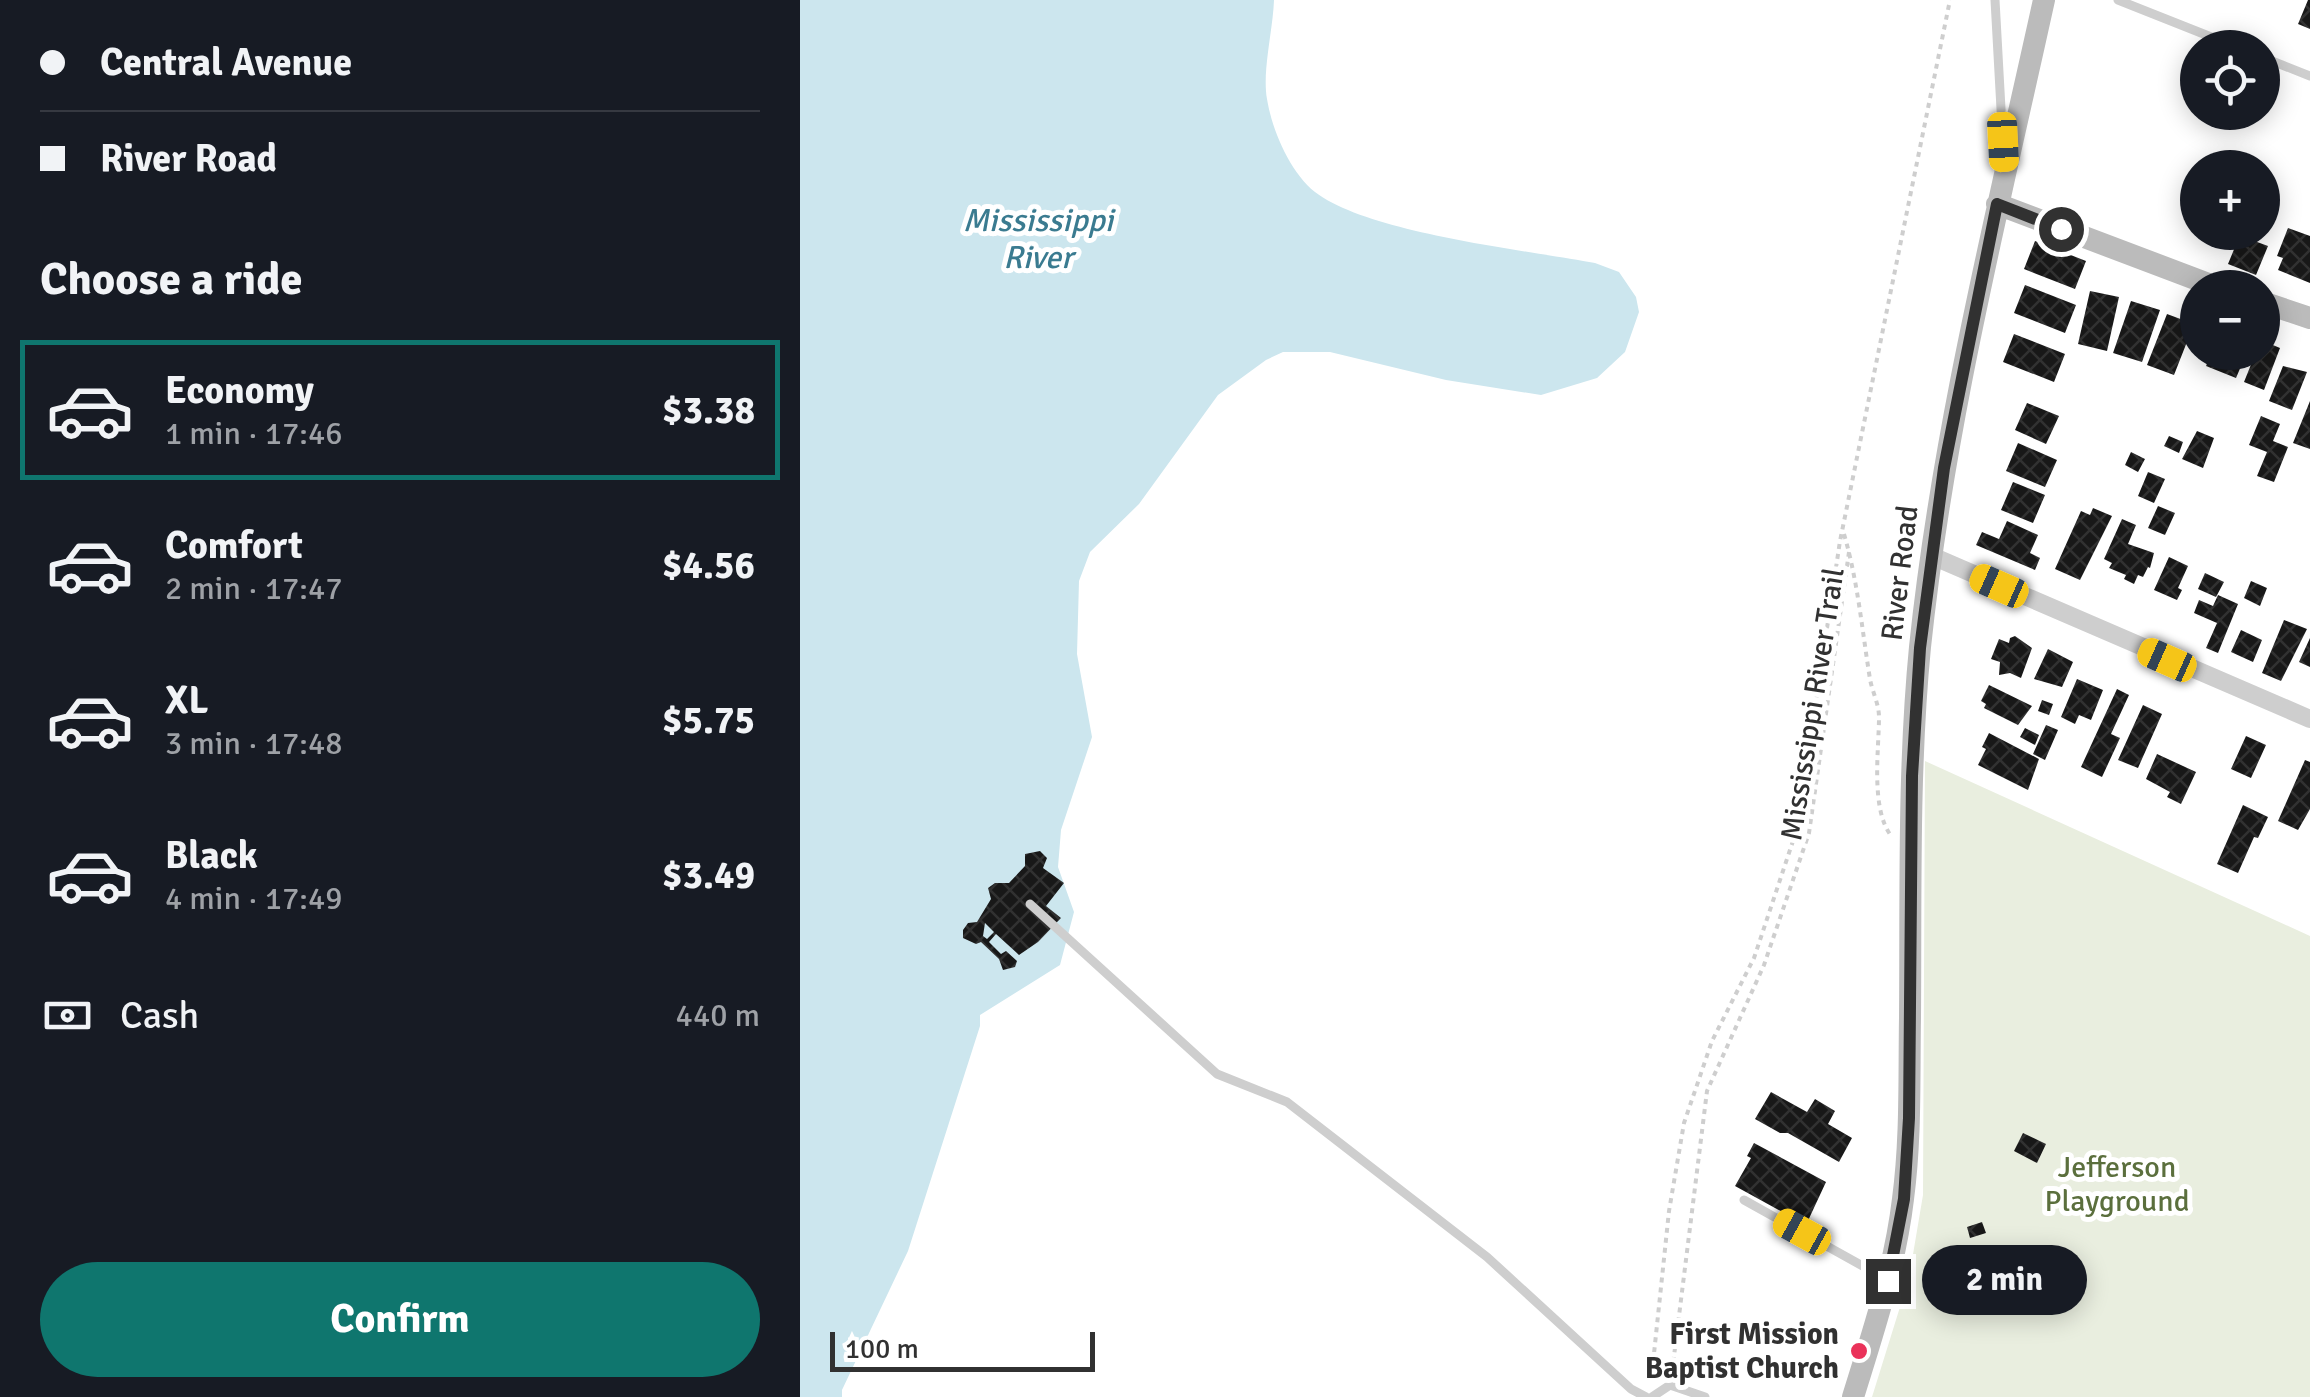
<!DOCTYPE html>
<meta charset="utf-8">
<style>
body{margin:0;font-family:Signika,sans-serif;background:#20242c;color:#f1f3f6;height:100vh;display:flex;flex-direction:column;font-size:38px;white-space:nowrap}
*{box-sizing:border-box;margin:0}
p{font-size:32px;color:#9ea1a6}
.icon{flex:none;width:55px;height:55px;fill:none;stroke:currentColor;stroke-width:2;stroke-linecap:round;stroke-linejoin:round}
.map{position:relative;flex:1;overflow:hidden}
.panel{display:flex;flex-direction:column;background:#171b24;width:800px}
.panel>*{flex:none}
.hud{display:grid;align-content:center;height:220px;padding:0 40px;background:#171b24}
.controls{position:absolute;left:1380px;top:30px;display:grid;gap:20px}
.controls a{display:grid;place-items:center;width:100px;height:100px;border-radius:50%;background:#171b24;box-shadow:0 5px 25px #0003;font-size:50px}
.scale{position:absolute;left:30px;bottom:25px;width:265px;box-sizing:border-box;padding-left:10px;border:5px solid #313131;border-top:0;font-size:28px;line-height:35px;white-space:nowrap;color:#313131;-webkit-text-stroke:8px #fff;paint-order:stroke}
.end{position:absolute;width:45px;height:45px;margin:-22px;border:12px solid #313131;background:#fff;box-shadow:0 0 0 5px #fff}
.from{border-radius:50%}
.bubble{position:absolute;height:70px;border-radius:35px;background:#171b24;box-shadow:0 5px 25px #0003;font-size:32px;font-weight:700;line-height:70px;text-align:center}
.car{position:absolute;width:30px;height:60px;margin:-30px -15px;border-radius:12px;box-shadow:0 0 8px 2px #0007;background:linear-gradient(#f5c518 24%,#345 0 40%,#f5c518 0 76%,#345 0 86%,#f5c518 0)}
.hud b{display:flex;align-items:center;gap:35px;height:95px;font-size:38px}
.hud b+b{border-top:2px solid #363941}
.hud i{width:25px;height:25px;background:#f1f3f6}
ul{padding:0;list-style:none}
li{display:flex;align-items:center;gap:30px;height:140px;margin:0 20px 15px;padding:0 20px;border:5px solid transparent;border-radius:0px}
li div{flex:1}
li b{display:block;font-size:38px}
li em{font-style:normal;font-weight:700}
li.selected{border-color:#0f766e}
li>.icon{width:90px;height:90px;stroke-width:1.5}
h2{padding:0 40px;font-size:45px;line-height:120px}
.pay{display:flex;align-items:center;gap:25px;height:110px;padding:0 40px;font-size:38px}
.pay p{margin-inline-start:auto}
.cta{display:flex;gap:20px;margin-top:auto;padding:20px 40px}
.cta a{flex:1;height:115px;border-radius:60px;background:#0f766e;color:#fff;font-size:40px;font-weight:700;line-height:115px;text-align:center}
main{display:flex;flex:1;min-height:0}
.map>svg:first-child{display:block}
.park{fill:#e9eedf}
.water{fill:#cce6ee}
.building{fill:url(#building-cross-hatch);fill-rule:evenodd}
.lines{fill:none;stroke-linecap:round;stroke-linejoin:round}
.path{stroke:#cecece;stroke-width:4;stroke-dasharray:5 5;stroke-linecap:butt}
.service{stroke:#cecece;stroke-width:9}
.minor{stroke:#cecece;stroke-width:18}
.secondary{stroke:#bbb;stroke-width:22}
.route{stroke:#313131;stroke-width:12}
.poi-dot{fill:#ea325a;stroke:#fff;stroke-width:4}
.labels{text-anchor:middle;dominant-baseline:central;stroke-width:10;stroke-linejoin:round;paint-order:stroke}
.street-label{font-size:30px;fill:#313131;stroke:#fff}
.park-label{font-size:30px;fill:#5b6f3d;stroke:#fff}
.poi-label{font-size:30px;font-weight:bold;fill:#313131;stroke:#fff;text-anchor:end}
.water-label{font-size:32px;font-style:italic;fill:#3a7b90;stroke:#fff}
</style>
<main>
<section class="panel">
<div class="hud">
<b><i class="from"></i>Central Avenue</b>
<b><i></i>River Road</b>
</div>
<h2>Choose a ride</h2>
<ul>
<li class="selected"><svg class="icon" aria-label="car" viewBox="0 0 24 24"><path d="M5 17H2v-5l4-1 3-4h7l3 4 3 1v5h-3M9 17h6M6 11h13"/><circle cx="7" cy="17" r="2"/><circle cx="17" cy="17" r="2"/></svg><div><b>Economy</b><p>1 min · 17:46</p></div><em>$3.38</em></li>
<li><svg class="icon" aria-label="car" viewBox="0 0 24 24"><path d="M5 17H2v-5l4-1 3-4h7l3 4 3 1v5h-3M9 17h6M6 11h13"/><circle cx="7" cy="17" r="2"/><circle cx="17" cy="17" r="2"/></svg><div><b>Comfort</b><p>2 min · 17:47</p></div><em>$4.56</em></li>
<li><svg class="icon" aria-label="car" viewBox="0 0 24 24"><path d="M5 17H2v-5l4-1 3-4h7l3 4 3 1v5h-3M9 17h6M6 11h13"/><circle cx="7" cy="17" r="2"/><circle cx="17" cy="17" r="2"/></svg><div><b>XL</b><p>3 min · 17:48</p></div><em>$5.75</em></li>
<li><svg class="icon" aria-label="car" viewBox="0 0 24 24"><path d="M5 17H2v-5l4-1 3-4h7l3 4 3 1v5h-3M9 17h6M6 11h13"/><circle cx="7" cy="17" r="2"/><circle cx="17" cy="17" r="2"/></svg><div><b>Black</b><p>4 min · 17:49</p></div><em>$3.49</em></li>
</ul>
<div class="pay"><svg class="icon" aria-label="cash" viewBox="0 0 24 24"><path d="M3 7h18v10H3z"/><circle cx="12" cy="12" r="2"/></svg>Cash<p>440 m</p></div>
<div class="cta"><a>Confirm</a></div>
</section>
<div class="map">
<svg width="1510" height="1397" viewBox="0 0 1510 1397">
<defs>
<pattern id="building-cross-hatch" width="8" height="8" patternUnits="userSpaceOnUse" patternTransform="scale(2.5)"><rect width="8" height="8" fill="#181818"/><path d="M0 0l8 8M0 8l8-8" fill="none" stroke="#313131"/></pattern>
</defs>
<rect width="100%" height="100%" fill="#fff"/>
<path class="park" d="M1125,761L1510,936V1397H1072L1109,1278L1123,1195Z"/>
<path class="water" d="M0,0H474C473,30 462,71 467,99C472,130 490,172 515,192C568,233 725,250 795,263L819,272L836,297L839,312L825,352L797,378L741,395L646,380L530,352H483L466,360L418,395L339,504L290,552L279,581L277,654L292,737L261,830L258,867L274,912L260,965L180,1015V1026L108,1251L42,1390V1397H0Z"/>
<path class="building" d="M1508,0H1510V29L1498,24Z
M1488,228L1510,236V283L1478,270L1483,258L1477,256Z
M1400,232H1452L1449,239L1468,246L1456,275L1428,264L1435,247Z
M1235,241L1286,261L1275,289L1224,269Z
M1225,285L1276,305L1265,333L1214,313Z
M1290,291L1319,297L1307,351L1278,344Z
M1331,301L1360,310L1342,362L1313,353Z
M1367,314L1394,324L1374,375L1347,365Z
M1214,334L1265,354L1254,382L1203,362Z
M1462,336L1470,339L1468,343L1480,348L1464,390L1444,382L1456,352H1462Z
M1412,352H1447L1436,378L1406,366Z
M1483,366L1507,372L1492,410L1469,401Z
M1510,401V449L1493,443Z
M1227,403L1259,416L1246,444L1215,430Z
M1461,416L1480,424L1473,441L1488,447L1474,482L1457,476L1467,452L1449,445Z
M1397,431L1414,438L1403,468L1382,459Z
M1369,436L1383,442L1379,453L1364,446Z
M1218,443L1257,460L1245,487L1206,471Z
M1331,452L1345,459L1338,472L1325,465Z
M1348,472L1365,479L1354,503L1338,496Z
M1213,482L1245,495L1233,523L1201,510Z
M1358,506L1375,513L1365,535L1348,528Z
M1293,508L1312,516L1280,580L1255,569L1281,511L1290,515Z
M1322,519L1336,525L1328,544L1354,553L1350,568L1348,567L1343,577L1338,575L1334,584L1324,579L1326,575L1309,568L1312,563L1304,559Z
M1207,521L1238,535L1230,553L1240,558L1235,570L1176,545L1182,532L1199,539Z
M1369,557L1388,566L1378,588L1382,590L1377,600L1354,590Z
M1405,573L1424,582L1416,597L1398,589Z
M1451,581L1467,588L1460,606L1444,598Z
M1418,595L1438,604L1418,653L1406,648L1417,623L1394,613L1399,600L1413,606Z
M1484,620L1507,629L1481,681L1462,673Z
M1441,630L1462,640L1453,662L1431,652Z
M1215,636L1232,648L1221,678L1210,673L1199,675L1200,662L1191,659L1199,639L1209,643L1210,638Z
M1510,638V667L1499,662Z
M1248,649L1273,662L1262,687L1234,679Z
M1277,679L1303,690L1291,720L1279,715L1275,724L1261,717Z
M1189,685L1232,706L1218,725L1184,708L1186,704L1181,701Z
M1317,689L1329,695L1311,734L1320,738L1302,777L1281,767Z
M1242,700L1253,704L1249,715L1238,711Z
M1343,705L1362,714L1338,768L1318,760Z
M1246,725L1258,730L1245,760L1233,754Z
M1225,728L1239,735L1235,745L1220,737Z
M1189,733L1239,759L1228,790L1178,765L1186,749L1182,747Z
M1446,736L1466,745L1451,778L1431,769Z
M1357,754L1396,772L1381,804L1367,797L1370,792L1346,779Z
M1505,760L1510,762V809L1498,830L1478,821Z
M1443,805L1468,817L1458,838L1454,837L1438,873L1417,864Z
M240,851L247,858L243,868L264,883L246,906L261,918L238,942L219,955L196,934L189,942L201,954L206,951L217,961L215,967L203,970L199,959L181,942L176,944L163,938V930L168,923L177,922L191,899L188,888L195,883H209L225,866V854ZM185,923L194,932L187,939L183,936Z
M971,1092L1007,1112L1015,1099L1035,1111L1028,1124L1052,1138L1039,1162L988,1133H980L955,1119Z
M1223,1133L1246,1144L1237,1163L1214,1151Z
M954,1143L1026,1182L1006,1225L935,1186L951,1158L947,1156Z
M1182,1222L1186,1233L1170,1238L1167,1227Z"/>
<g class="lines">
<path class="path" d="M1044,534C1058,582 1062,630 1070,679C1072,691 1079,704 1079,717C1079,750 1070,810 1092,837
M872,1372L907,1091L964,965L1009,833L1049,552
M851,1382L869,1211L884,1123L912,1041L954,958L997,829L1040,541L1150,0"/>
<path class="service" d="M1195,0L1203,145
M1318,0L1439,48
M1462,57L1510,76
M230,904L417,1074L487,1102L687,1257L831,1389L846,1397
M944,1200L1086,1279
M852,1397L870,1385L905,1397"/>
<path class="minor" d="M1132,556L1510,719"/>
<path class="secondary" d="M1197,204L1419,288
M1462,302L1510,318
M1053,1397C1073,1332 1095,1267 1103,1199C1111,1139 1109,1078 1110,1018C1111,894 1108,770 1120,647C1143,428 1197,214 1244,0"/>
</g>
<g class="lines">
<path class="route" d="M1088,1281L1104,1199L1109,1118L1112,776L1120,648L1144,468L1197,204L1261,229"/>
</g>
<circle class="poi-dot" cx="1059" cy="1351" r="10"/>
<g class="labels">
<g class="street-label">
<text transform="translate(1100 573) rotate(-83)">River Road</text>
<text transform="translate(1013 704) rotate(-81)">Mississippi River Trail</text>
</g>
<g class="park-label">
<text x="1317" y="1167">Jefferson<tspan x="1317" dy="34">Playground</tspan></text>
</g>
<g class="poi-label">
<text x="1039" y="1334">First Mission<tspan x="1039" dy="34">Baptist Church</tspan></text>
</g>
<g class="water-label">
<text x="238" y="220">Mississippi<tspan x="238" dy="37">River</tspan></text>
</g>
</g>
</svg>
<div class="controls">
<a><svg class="icon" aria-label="locate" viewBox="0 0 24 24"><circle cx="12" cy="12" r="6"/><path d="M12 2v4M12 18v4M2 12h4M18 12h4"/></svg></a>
<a>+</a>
<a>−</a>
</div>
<div class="scale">100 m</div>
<i class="end from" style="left:1261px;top:229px"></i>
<i class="end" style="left:1088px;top:1281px"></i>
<div class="bubble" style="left:1122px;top:1245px;width:165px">2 min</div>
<i class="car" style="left:1203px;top:142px;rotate:177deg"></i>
<i class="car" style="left:1199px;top:586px;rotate:294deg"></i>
<i class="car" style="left:1367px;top:660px;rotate:294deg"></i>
<i class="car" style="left:1002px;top:1232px;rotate:299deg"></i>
</div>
</main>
